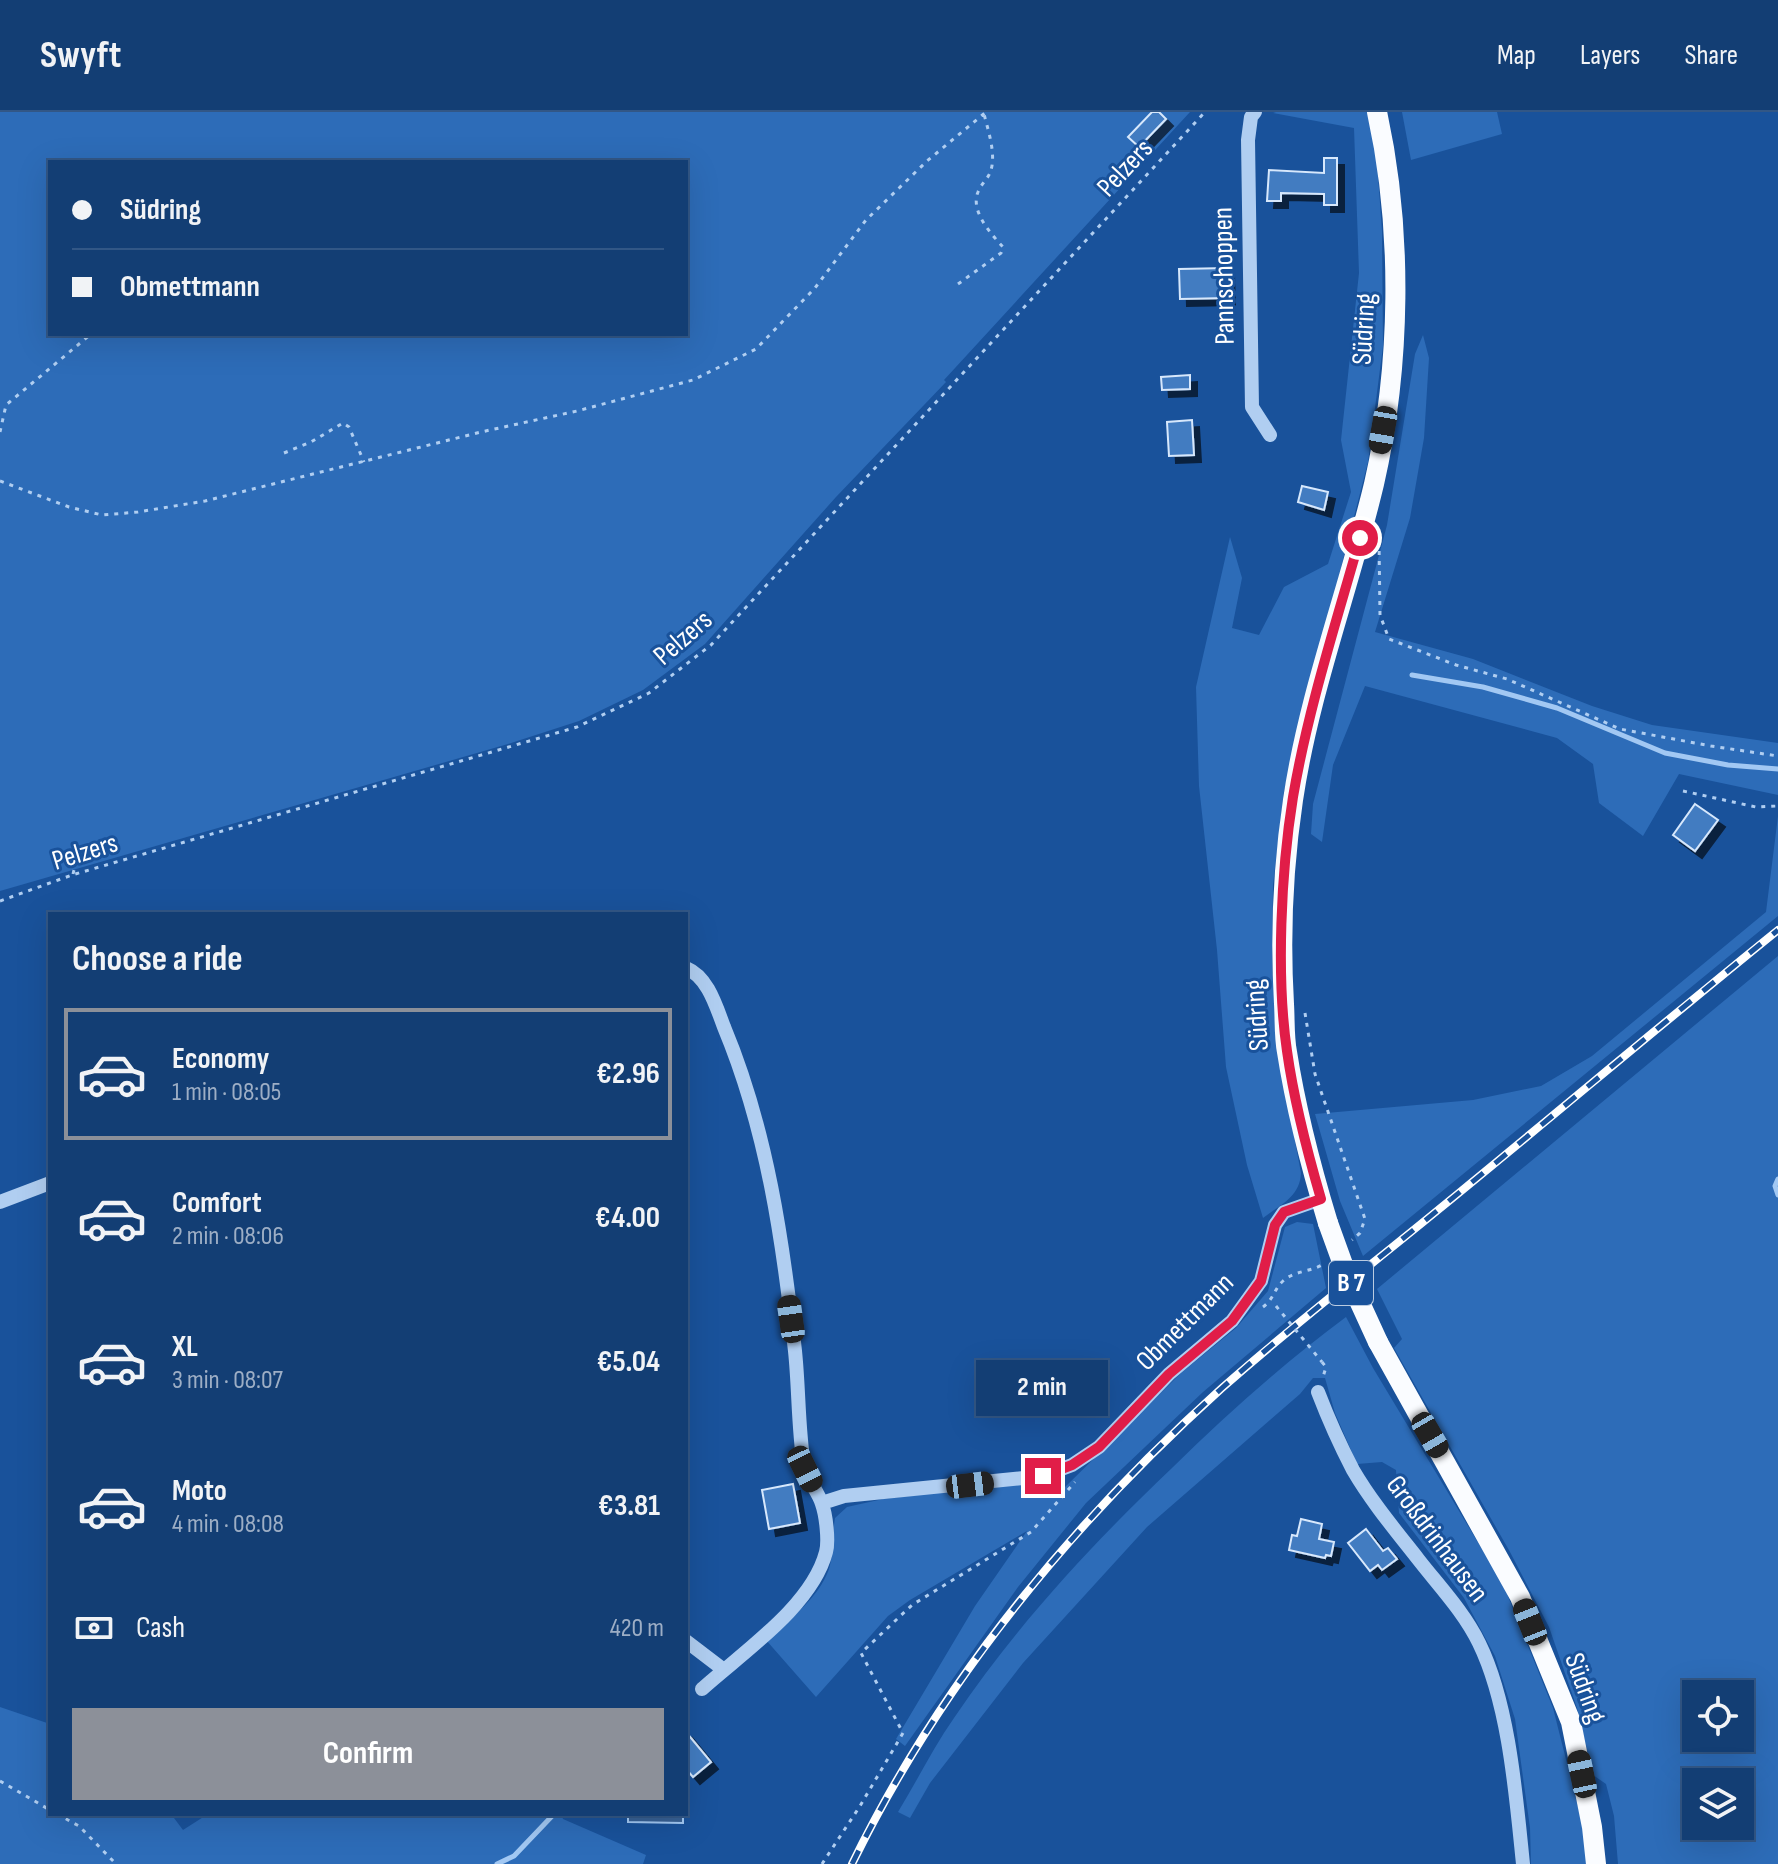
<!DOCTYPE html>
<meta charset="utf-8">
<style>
body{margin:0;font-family:"Sofia Sans Condensed",sans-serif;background:#20497c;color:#f1f3f6;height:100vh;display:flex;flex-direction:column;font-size:30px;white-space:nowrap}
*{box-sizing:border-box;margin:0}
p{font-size:26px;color:#9daec5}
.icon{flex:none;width:44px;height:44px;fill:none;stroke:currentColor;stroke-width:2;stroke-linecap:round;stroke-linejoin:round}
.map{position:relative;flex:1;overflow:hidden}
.side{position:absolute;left:48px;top:800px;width:640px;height:904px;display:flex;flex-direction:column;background:#133e74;border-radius:0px;box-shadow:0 8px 32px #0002,0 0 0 2px #325786}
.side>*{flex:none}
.banner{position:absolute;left:48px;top:48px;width:640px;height:176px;border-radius:0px;box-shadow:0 8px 32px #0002,0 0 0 2px #325786;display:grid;align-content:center;height:176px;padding:0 24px;background:#133e74}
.fabs{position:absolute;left:1682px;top:1568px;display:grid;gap:16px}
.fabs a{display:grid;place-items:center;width:72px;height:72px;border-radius:0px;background:#133e74;box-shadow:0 8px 32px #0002,0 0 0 2px #325786;font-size:40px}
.end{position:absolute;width:36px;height:36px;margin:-18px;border:10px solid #e11d48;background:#fff;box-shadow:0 0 0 4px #fff}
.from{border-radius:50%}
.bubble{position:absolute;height:56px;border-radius:0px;background:#133e74;box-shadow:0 8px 32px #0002,0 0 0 2px #325786;font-size:26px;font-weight:700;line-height:56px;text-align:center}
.car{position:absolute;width:24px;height:48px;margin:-24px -12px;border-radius:10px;box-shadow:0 0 6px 2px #0007;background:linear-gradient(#222 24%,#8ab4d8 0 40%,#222 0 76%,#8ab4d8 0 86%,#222 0)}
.banner b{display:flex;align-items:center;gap:28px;height:76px;font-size:30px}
.banner b+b{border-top:2px solid #325786}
.banner i{width:20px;height:20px;background:#f1f3f6}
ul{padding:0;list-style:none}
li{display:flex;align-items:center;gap:24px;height:132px;margin:0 16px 12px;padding:0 8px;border:4px solid transparent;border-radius:0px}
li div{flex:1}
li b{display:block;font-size:30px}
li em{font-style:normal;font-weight:700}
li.current{border-color:#8c9099}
li>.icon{width:72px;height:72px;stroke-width:1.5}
h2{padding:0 24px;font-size:36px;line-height:96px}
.pay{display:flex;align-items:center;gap:20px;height:88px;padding:0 24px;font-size:30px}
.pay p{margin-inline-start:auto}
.primary-button{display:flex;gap:16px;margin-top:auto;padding:16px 24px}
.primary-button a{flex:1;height:92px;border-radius:0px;background:#8c9099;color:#fff;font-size:32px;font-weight:700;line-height:92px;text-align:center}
header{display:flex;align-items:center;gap:48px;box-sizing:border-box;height:112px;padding:0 40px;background:#133e74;border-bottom:2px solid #325786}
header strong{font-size:38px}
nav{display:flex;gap:44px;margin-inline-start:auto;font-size:28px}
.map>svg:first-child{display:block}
.green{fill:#2d6cb8;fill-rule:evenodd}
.water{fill:#376094;stroke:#a2c8f3;stroke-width:2}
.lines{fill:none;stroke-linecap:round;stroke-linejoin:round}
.stream{stroke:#a2c8f3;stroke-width:5}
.building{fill:#427bc1;stroke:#d7e8fc;stroke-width:2;filter:url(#shadow)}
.path{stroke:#b0cef1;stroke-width:3;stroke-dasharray:4 6;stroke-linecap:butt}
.minor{stroke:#b0cef1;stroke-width:14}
.major{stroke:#fafcff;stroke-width:20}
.rail-casing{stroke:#fff;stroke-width:8}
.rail{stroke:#19529b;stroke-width:5;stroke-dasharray:15;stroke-linecap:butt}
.path-bridge{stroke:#b0cef1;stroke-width:3;stroke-dasharray:4 6;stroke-linecap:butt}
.major-bridge{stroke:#fafcff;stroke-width:20}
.route{stroke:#e11d48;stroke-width:10}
.labels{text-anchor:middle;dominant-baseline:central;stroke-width:6;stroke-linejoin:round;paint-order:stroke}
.shield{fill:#19529b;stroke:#bacbe1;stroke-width:2}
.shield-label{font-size:26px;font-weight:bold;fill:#fff}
.street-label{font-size:28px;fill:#fff;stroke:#19529b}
</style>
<header>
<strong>Swyft</strong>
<nav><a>Map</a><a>Layers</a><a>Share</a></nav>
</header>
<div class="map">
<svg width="1778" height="1752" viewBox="0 0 1778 1752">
<defs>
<filter id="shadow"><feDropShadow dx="7" dy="7" stdDeviation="0" flood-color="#0009"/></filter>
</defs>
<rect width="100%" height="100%" fill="#19529b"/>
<path class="green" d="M0,0H1190L944,268L946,270L836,385L705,532L643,578L579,609L508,632L0,779ZM50,50H686V222H50Z
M1276,0H1368L1376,36L1382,119L1383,234L1368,350L1284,679L1273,773L1272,861L1281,955L1301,1061C1300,1085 1280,1093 1263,1106L1247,1053L1226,955L1217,838L1199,674L1196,575L1230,425L1242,466L1232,516L1259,523L1284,475L1328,452L1351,380L1341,328L1359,161L1354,16L1273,1Z
M1402,0H1497L1502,22L1411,48Z
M1423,223L1429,246L1424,326L1410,406L1375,520L1473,547L1592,594L1652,613L1778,631V683L1679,662L1643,724L1599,691L1593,652L1557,626L1365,574L1333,653L1322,730L1311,722L1313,692L1387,413L1415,242Z
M1778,704V804L1363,1144L1340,1089L1315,1002L1473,988L1541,974L1592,944L1766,800Z
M1778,844V1752H1618L1614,1704L1606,1672L1593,1663L1577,1596L1549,1515L1510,1440L1394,1236L1402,1227L1377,1177ZM1696,1582H1740V1626H1696ZM1696,1670H1740V1714H1696Z
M1297,1110L1313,1112L1326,1176L1203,1280L1086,1391L1018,1475L905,1634L896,1627L975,1494L1027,1419L910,1488L888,1504L816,1585L766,1528C788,1509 819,1486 829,1457C834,1440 832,1422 835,1406L847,1395L883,1387L1063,1366V1377L1181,1261L1236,1216L1268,1179L1285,1115Z
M1346,1205L1373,1256L1503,1472L1553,1596L1583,1715L1587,1752H1531L1530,1716L1515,1607L1495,1544L1464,1486L1399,1401L1396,1358L1382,1350L1357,1352L1335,1301L1325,1266H1313L1300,1282L1147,1415L1023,1551L930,1671L910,1706L898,1700C917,1669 933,1636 954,1606C1016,1514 1092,1432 1172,1356C1227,1302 1284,1251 1346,1205Z
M0,1595L50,1612V1702H171L183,1718L208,1702H561L563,1707L646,1743L643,1752H0Z"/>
<path class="water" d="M628,1702H683V1711L628,1710Z"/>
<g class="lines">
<path class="stream" d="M1412,563L1483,575L1557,596L1665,641L1728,653L1778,657
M1778,1067L1775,1074L1778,1083
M497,1752L514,1744L554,1702"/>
</g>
<path class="building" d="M1152,0H1159L1166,7L1139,35L1128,25Z
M1324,46H1337V93H1324V82L1281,81V89H1267L1269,58L1324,61Z
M1227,156L1228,186L1180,187L1179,157Z
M1190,263V277L1162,278L1161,265Z
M1192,308L1194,343L1169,344L1167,310Z
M1302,374L1328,380L1324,398L1298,390Z
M1695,692L1718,708L1695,739L1673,723Z
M793,1372L800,1411L769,1417L762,1378Z
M1301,1407L1322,1412L1319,1427L1334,1430L1331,1444L1326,1443L1325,1446L1289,1438L1292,1423L1297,1424Z
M1366,1417L1383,1439L1388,1436L1397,1447L1382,1458L1378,1453L1370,1459L1348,1431Z
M686,1620L711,1650L693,1665L686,1657Z"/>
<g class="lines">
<path class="path" d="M958,172L1001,141L1003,135C991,122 970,99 978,80C981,72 989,66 991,58C996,41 988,18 984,2
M0,320L6,293L91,222
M284,341L311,330L343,311L349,315L364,350
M0,369L69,395L102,403L138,400L205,389L481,320L577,299L693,268L756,237L815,176L866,108L927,49L986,0
M1379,429L1380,503L1389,527L1456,553L1507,567L1620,617L1711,634L1778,644
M1683,679L1756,695L1778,694
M73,762L79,738
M0,789L72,763L577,615L649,581L711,533L1205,0
M1305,901L1315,962L1365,1107L1360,1121L1352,1128
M1263,1195C1274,1187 1274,1177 1283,1169C1295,1158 1313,1160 1325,1151
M1322,1250L1326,1255L1323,1265
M0,1669L50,1698
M57,1702L79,1714L116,1752
M822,1752L860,1694L903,1621L861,1541L912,1493L1031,1420L1075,1370"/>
<path class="minor" d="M1255,0L1251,5L1248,28L1252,295L1270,323
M686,856C708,865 716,894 724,915C767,1018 783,1129 795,1239C799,1277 798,1316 804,1354C807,1368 818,1379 822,1392C826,1403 829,1429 826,1440C812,1494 743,1540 702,1577
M0,1090L50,1071
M1318,1280C1328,1306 1340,1333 1353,1358C1371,1389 1396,1419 1418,1447C1439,1474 1464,1500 1479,1531C1509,1592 1516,1684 1523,1752
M822,1391L844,1384L1043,1364L1072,1353L1099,1335L1169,1262L1232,1209L1261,1169L1275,1113L1284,1100L1321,1087
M686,1529L724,1558"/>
<path class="major" d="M1328,1111C1311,1055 1296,998 1287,940C1284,925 1285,908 1284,892C1280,824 1283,755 1293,688C1309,580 1349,477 1374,372C1401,254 1403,118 1377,0
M1378,1230L1520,1485L1571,1610L1592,1715L1596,1752"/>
<defs>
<path id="rail" d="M852,1752C941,1570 1072,1411 1222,1276C1292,1214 1366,1157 1438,1098C1552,1005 1664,910 1778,818"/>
</defs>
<use href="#rail" class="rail-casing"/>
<use href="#rail" class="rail"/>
<path class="path-bridge" d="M1276,1194L1322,1250"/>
<path class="major-bridge" d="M1328,1111L1345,1158L1378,1230"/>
</g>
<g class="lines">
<path class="route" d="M1043,1364L1072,1353L1099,1335L1169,1262L1232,1209L1261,1169L1275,1113L1284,1100L1321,1087C1307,1039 1294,989 1287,939C1276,865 1281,759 1293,685C1308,597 1336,511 1360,426"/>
</g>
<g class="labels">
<rect class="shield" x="1329" y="1149" width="44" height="44" rx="6"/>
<g class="shield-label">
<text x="1351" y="1171">B 7</text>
</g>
<g class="street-label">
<text transform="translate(1125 56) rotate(-47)">Pelzers</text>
<text transform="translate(1224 164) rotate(-91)">Pannschoppen</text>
<text transform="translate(1364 217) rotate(-87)">Südring</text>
<text transform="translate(683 526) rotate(-41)">Pelzers</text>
<text transform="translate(85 740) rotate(-17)">Pelzers</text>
<text transform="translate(1257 903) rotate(-94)">Südring</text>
<text transform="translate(1185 1210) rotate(-45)">Obmettmann</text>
<text transform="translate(1437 1427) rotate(53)">Großdrinhausen</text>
<text transform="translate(1585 1576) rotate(70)">Südring</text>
</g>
</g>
</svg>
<div class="fabs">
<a><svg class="icon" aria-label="locate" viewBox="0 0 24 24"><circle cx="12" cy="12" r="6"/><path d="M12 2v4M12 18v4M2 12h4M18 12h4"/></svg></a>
<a><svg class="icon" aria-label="layers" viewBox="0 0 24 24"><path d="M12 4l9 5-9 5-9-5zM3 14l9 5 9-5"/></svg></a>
</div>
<i class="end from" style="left:1360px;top:426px"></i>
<i class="end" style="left:1043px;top:1364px"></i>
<div class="bubble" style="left:976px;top:1248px;width:132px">2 min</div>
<i class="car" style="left:1383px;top:318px;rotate:190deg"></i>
<i class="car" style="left:791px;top:1207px;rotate:352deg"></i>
<i class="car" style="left:1430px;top:1323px;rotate:150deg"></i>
<i class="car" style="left:805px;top:1357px;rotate:154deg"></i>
<i class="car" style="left:970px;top:1373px;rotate:83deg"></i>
<i class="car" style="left:1530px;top:1510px;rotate:338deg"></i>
<i class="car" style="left:1582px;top:1662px;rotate:348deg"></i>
<div class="banner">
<b><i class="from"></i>Südring</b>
<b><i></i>Obmettmann</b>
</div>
<section class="side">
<h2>Choose a ride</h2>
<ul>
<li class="current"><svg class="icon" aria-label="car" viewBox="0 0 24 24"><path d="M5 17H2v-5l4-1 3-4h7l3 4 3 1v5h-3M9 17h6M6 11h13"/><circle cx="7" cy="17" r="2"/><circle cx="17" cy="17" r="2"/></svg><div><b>Economy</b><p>1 min · 08:05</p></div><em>€2.96</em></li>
<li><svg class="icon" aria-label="car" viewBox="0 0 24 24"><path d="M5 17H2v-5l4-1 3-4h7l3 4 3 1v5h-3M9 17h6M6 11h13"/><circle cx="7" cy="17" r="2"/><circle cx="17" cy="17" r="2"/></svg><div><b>Comfort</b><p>2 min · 08:06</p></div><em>€4.00</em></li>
<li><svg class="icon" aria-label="car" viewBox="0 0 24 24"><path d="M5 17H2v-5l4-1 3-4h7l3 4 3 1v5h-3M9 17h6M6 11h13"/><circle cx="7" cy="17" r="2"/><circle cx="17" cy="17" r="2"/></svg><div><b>XL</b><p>3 min · 08:07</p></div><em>€5.04</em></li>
<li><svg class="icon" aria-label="car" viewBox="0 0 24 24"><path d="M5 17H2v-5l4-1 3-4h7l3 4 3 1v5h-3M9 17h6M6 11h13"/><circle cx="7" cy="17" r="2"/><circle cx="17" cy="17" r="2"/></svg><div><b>Moto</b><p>4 min · 08:08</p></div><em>€3.81</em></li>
</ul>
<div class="pay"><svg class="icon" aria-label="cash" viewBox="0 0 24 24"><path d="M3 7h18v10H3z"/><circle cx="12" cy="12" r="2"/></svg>Cash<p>420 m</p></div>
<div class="primary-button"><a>Confirm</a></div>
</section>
</div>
